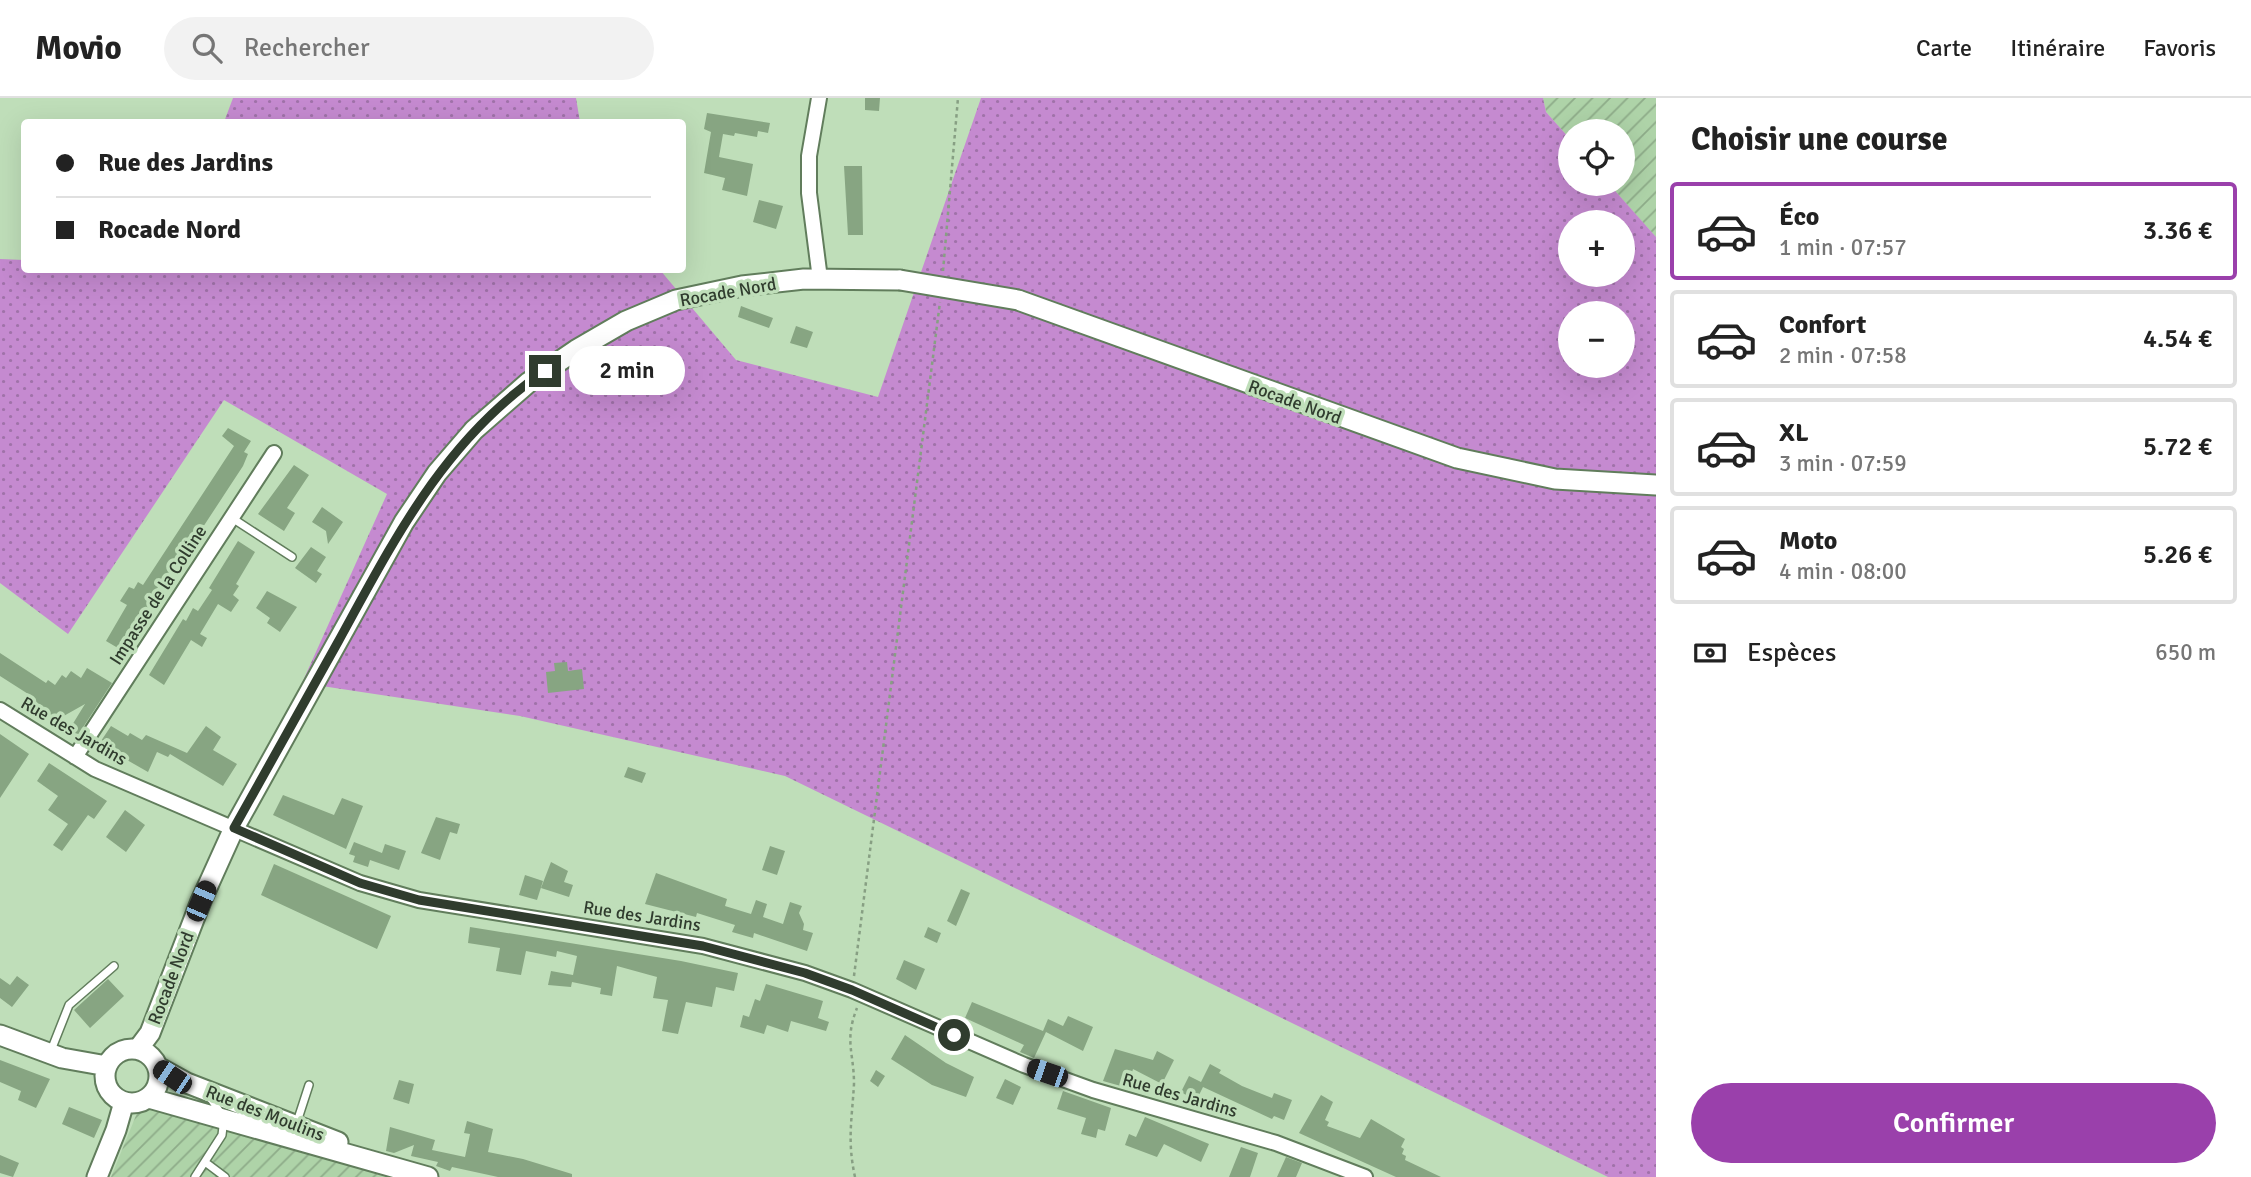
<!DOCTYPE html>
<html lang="fr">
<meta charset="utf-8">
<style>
body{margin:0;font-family:Signika,sans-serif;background:#f2f2f2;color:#222;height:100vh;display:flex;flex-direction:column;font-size:26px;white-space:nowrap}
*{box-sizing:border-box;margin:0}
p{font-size:23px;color:#767676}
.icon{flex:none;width:38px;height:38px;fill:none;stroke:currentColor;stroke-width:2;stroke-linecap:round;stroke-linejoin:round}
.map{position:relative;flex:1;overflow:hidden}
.details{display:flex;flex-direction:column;background:#fff;width:595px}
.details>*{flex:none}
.banner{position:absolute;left:21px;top:21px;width:665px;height:154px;border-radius:7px;box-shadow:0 7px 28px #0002;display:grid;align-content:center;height:154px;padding:0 35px;background:#fff}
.tools{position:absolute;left:1558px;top:21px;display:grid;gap:14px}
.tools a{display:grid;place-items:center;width:77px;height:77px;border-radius:50%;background:#fff;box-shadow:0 7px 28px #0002;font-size:35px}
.end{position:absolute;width:32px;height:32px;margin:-16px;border:9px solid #303c2e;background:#fff;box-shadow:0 0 0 4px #fff}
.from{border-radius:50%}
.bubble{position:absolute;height:49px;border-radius:24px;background:#fff;box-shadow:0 7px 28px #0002;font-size:23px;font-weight:600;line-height:49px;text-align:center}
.car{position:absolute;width:21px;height:42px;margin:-21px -10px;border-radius:9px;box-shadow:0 0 5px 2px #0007;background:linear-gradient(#222 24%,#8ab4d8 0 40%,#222 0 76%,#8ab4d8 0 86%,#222 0)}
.banner b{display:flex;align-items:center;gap:24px;height:66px;font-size:26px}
.banner b+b{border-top:2px solid #e0e0e0}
.banner i{width:18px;height:18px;background:#222}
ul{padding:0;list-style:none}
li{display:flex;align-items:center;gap:21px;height:98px;margin:0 14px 10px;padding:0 21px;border:4px solid #e0e0e0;border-radius:7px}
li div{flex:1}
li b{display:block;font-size:26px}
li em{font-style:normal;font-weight:600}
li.active{border-color:#9a40ab}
li>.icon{width:63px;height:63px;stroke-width:1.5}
h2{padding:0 35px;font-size:32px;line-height:84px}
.pay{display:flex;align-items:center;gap:18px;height:77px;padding:0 35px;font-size:26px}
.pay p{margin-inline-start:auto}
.button{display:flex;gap:14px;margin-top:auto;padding:14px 35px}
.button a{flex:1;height:80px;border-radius:42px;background:#9a40ab;color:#fff;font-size:28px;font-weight:600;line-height:80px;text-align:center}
header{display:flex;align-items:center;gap:42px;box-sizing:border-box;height:98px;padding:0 35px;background:#fff;border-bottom:2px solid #e0e0e0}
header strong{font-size:33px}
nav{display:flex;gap:38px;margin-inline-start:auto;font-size:24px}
.search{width:490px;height:63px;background:#f2f2f2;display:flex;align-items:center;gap:18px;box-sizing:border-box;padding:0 24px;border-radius:38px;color:#767676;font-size:26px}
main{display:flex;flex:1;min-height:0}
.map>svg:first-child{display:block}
.industrial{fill:url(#industrial-furrows)}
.green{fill:url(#green-dots);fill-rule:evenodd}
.building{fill:#87a582}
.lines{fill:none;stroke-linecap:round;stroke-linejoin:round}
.service-casing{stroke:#617d5c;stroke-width:10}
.minor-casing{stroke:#617d5c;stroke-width:18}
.secondary-casing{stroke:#617d5c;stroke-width:23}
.path{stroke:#879f83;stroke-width:2.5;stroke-dasharray:3.5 3.5;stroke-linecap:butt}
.service{stroke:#fff;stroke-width:7}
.minor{stroke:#fff;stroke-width:14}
.secondary{stroke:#fff;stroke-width:19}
.secondary-bridge-casing{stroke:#617d5c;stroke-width:23;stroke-linecap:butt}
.secondary-bridge{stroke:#fff;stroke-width:19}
.route{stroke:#303c2e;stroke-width:9}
.labels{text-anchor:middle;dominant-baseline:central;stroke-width:7;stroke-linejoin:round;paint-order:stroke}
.street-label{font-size:18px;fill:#303c2e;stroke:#bfdeb9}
</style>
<header>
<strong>Movio</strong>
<div class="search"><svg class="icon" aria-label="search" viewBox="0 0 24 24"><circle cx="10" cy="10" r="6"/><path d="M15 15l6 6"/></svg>Rechercher</div>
<nav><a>Carte</a><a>Itinéraire</a><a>Favoris</a></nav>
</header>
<main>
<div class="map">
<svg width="1656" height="1079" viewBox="0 0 1656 1079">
<defs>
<pattern id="industrial-furrows" width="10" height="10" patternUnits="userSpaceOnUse" patternTransform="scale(1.75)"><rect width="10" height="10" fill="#aed3a8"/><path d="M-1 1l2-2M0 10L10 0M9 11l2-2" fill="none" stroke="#8eac89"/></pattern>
<pattern id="green-dots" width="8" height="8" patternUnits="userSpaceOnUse" patternTransform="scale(1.75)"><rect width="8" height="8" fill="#c58ad0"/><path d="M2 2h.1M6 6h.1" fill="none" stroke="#a072a9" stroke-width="1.8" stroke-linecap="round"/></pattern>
</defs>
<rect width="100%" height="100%" fill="#bfdeb9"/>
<path class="industrial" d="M1543,0H1656V139L1609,86H1622V33H1570V41L1546,14Z
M158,1007L386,1079H111L137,1015Z"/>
<path class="green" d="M233,0H576L580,24H224Z
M981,0H1543L1546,14L1570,41V86H1609L1656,139V1079H1608L785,678L520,618L302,585L387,396L224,302L68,536L0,485V161L24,162V172H660L736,262L878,299ZM1570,124H1622V177H1570ZM1570,215H1622V268H1570Z"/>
<path class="building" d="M865,0H880L879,13L865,12Z
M707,15L770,25L768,35L758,33L757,39L735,35L734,38L723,36L719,59L753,66L747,98L722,92L725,80L704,75L711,34L704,31Z
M844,68H862L863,137H848Z
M759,102L783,108L776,131L753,124Z
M741,208L773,220L769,230L738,219Z
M796,228L813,234L807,250L790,245Z
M228,330L251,343L244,354L248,356L243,368L167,484L163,481L150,502L154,505L123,553L106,543L127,507L120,503L129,489L134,491L138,484L143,487L234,348L222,338Z
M294,367L309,377L287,410L295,415L284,433L258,416Z
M322,409L343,424L328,446L326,433L312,424Z
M238,443L255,454L236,486L239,488L233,497L239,502L231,514L218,506L200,536L207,540L202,549L191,542L164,587L149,577L183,521L186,523L193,510L198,513L212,492L209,490Z
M311,449L326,459L317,473L322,476L316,485L295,470Z
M267,493L297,509L280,534L267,525L270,520L256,510Z
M0,555L46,585L48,582L55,587L62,577L66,580L71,573L81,580L87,570L112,585L78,637L69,632L85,606L53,624L51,617L33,606L36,601L0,578Z
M567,564L568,573L582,571L584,591L548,595L546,574L555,573L554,565Z
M111,628L128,638L130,635L142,642L146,637L187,655L206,628L221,639L213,652L237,666L223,688L170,656L168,659L157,654L148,674L99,646Z
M0,636L29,656L0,700Z
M49,665L107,703L94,721L88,717L62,753L53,747L68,726L48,712L58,698L37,683Z
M628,669L646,675L642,685L624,679Z
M283,697L334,717L342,700L363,708L346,751L273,717Z
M125,712L145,727L126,754L106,739Z
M436,719L460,726L457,736L450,734L440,762L421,755Z
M354,744L382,755L385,746L406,753L399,772L370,762L368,769L353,764L355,758L349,756Z
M770,748L785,753L777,777L762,772Z
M551,764L568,773L564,784L573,787L569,799L541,790Z
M274,766L391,818L377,851L261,797Z
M656,775L727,801L725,808L751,816L756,802L767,806L763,819L783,826L790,804L802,808L799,815L804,826L803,832L813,835L807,853L754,835L753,840L732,834L735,827L697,815L696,819L645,806Z
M525,777L543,783L537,802L519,797Z
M961,791L970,795L956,828L947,823Z
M470,829L681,863L738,875L734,893L716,889L712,909L686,904L678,936L662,933L668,902L653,900L657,879L617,868L612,898L600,896L601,890L572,884L571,889L548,887L551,873L573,877L577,858L557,853L556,859L526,853L521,877L496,873L500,850L468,845Z
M928,829L941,835L937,845L924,839Z
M904,862L925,871L916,892L896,881Z
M17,878L29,887L12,909L0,900V880L10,887Z
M108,881L124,898L90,930L74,912Z
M766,886L823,903L818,920L829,924L826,933L791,923L788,934L767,927L764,936L740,929L743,917L749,919L755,901L760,903Z
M972,904L1043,933L1048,921L1063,928L1068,918L1093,929L1083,953L1046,934L1034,960L1020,954L1024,947L965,920Z
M905,937L946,965L974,979L966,999L932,987L891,961Z
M1115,951L1153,962L1157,953L1174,962L1162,986L1133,971L1128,990L1103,983Z
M0,962L50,981L36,1010L18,1002L21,993L0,984Z
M1210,966L1221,972L1219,975L1242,988L1272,1000L1274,995L1292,1002L1284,1022L1274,1018L1272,1021L1203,989L1196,1003L1181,994L1189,978L1201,984Z
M876,972L885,978L878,989L870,983Z
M1005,981L1021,989L1013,1007L996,1000Z
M399,982L414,986L409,1006L393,1001Z
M1063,993L1111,1010L1105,1033L1098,1031L1096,1040L1081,1036L1086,1020L1057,1011Z
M1321,997L1333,1004L1325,1022L1329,1024L1327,1028L1360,1040L1371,1021L1405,1041L1401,1049L1404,1051L1402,1056L1406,1058L1405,1062L1441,1079H1396L1299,1035Z
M69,1009L102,1022L94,1040L62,1026Z
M1145,1019L1209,1046L1201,1064L1164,1046L1157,1059L1125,1047L1129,1036L1136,1039Z
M467,1023L493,1031L488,1054L523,1061L572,1076V1079H498L452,1069L450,1073L436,1068L438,1064L411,1058L414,1047L394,1055L386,1053L390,1029L435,1042L432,1052L465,1059L470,1036L464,1035Z
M1241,1049L1258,1055L1250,1079H1229Z
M0,1057L19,1065L13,1079L0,1075Z
M1286,1059L1302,1065L1296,1079H1277Z"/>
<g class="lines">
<defs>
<path id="service" d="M232,420L292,459
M50,955L69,907L114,868
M296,1027L309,987
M205,1064L225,1079
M195,1079L222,1037L224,1020L209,998"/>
<path id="minor" d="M819,0L809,58V95L820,181
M0,612L95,671L360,785L419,802L703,848L805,875L852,892L1024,967L1093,992L1276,1045L1365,1079
M75,659L274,355"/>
<path id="secondary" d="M1018,202L1457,360L1555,381L1656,387
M0,937L62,960L107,968
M105 978a27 27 0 1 1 54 0a27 27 0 1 1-54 0Z
M138,951L150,935L201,803L234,730L404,424L437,375L474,332L529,284L576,252L626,223L676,202L742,188L804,181L900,182
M158,969L187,985L338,1044
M149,1000L428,1079
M97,1079L116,1032L124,1004"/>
</defs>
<use href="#service" class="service-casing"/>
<use href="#minor" class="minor-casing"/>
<use href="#secondary" class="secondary-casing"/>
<path class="path" d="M943,173L958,0
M854,878L940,204
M855,1079C847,1042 852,1022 854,986C854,954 844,943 857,910"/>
<use href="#service" class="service"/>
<use href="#minor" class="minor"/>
<use href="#secondary" class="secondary"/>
<defs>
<path id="secondary-bridge" d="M900,182L1018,202"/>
</defs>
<use href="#secondary-bridge" class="secondary-bridge-casing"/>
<use href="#secondary-bridge" class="secondary-bridge"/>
</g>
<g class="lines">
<path class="route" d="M545,273C445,340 394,442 338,544C303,606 268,668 234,730L360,785L419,802L703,848L805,875L852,892L954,937"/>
</g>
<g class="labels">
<g class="street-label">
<text transform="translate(728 194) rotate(-10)">Rocade Nord</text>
<text transform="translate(1295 304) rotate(20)">Rocade Nord</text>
<text transform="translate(158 497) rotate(-57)">Impasse de la Colline</text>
<text transform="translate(74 633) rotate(30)">Rue des Jardins</text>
<text transform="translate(642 818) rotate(9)">Rue des Jardins</text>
<text transform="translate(171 880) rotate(-69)">Rocade Nord</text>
<text transform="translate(1180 997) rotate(16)">Rue des Jardins</text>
<text transform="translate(265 1015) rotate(21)">Rue des Moulins</text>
</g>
</g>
</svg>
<div class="tools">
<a><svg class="icon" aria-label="locate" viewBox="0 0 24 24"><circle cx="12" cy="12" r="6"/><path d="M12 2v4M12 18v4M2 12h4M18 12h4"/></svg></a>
<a>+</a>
<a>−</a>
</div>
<i class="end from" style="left:954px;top:937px"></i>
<i class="end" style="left:545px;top:273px"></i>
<div class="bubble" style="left:569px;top:248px;width:116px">2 min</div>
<i class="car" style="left:201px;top:803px;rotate:23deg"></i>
<i class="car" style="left:1047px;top:975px;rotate:289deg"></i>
<i class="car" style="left:172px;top:979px;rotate:304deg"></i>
<div class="banner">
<b><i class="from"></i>Rue des Jardins</b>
<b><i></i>Rocade Nord</b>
</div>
</div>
<section class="details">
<h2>Choisir une course</h2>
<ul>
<li class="active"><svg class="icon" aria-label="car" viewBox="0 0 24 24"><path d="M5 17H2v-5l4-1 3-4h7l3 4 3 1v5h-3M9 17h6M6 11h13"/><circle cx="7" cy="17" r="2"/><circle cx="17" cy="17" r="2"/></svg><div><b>Éco</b><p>1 min · 07:57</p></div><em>3.36 €</em></li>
<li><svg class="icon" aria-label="car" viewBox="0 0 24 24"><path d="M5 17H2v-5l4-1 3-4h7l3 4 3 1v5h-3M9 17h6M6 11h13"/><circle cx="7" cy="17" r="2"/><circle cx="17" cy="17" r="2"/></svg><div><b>Confort</b><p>2 min · 07:58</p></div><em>4.54 €</em></li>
<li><svg class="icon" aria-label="car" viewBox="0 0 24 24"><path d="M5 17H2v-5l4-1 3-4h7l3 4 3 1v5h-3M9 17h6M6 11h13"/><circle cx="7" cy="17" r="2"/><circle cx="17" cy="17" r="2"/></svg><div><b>XL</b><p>3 min · 07:59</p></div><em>5.72 €</em></li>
<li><svg class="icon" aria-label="car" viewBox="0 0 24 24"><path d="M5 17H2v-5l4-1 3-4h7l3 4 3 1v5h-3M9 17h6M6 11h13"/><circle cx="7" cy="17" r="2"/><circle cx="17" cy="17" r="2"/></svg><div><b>Moto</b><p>4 min · 08:00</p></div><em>5.26 €</em></li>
</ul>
<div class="pay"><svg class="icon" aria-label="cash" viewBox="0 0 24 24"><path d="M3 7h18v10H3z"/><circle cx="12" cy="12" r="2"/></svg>Espèces<p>650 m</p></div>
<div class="button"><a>Confirmer</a></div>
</section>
</main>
